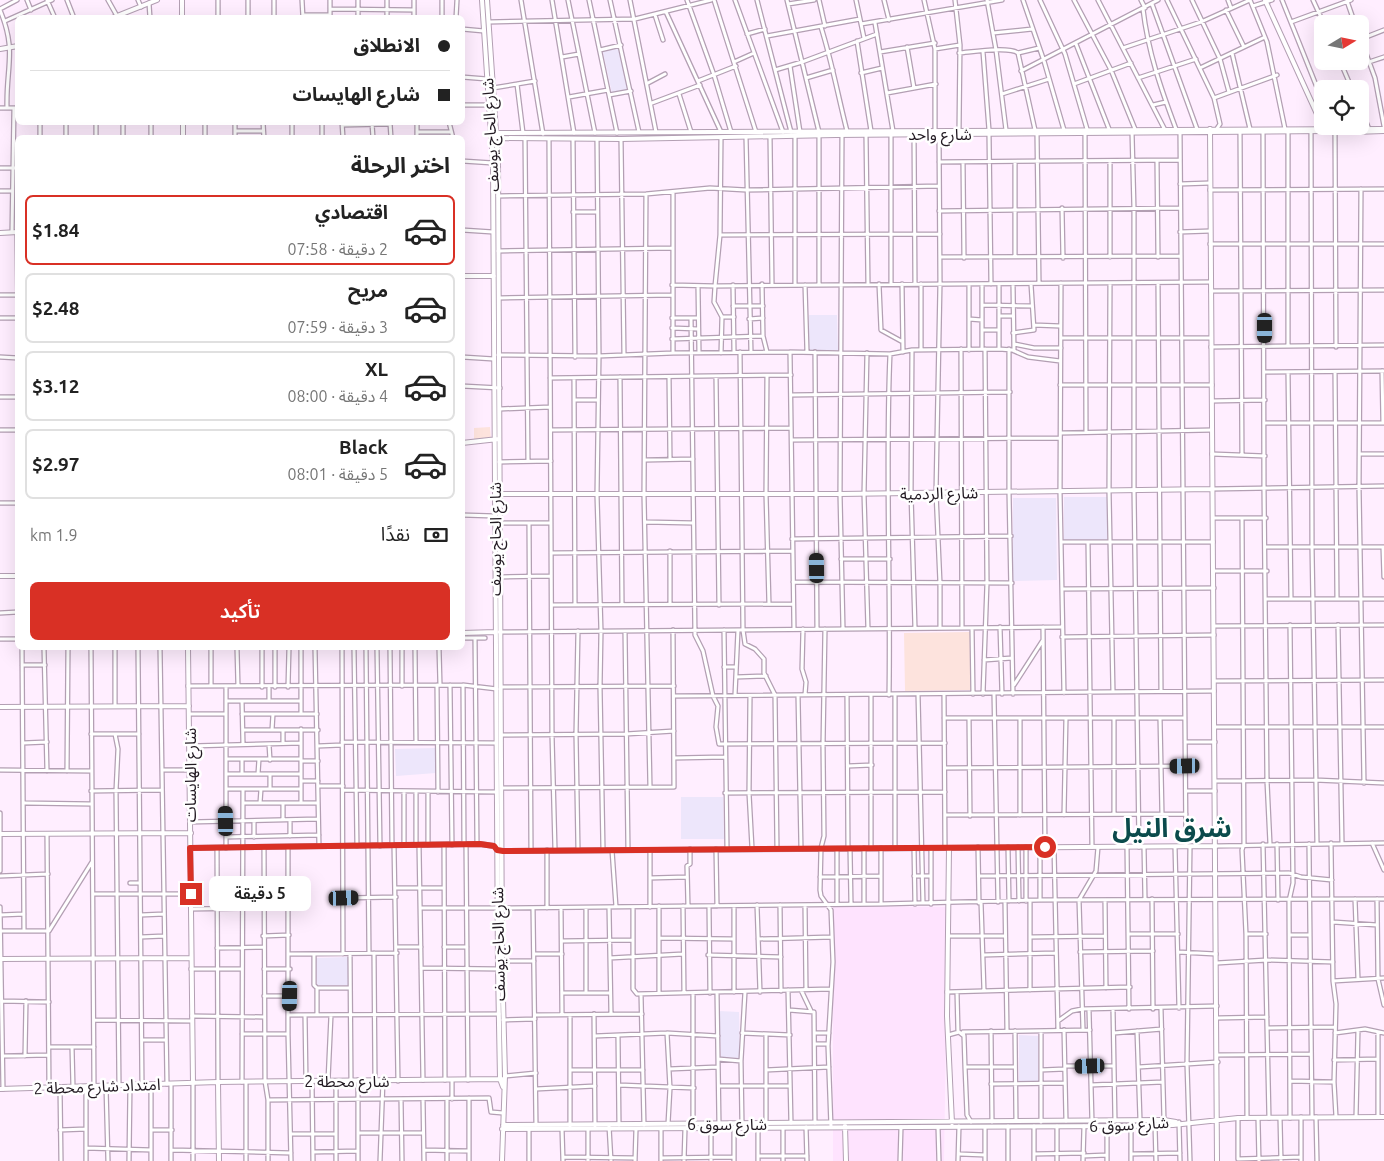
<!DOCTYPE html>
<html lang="ar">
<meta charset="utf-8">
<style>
body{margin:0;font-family:Ubuntu,"Noto Sans Arabic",sans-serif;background:#f2f2f2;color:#222;direction:rtl;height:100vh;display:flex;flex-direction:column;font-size:19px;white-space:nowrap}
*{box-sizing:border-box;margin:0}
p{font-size:16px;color:#767676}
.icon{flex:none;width:28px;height:28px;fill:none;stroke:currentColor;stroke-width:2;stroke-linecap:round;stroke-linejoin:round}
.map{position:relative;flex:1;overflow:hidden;direction:ltr}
.details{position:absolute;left:15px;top:135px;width:450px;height:515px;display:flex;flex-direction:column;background:#fff;border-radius:8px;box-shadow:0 5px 20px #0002;direction:rtl}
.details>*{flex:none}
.guide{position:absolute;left:15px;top:15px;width:450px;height:110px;border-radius:8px;box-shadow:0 5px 20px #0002;direction:rtl;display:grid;align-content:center;height:110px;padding:0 15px;background:#fff}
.needle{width:32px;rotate:80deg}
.tools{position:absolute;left:1314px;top:15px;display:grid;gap:10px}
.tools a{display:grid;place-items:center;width:55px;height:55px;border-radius:8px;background:#fff;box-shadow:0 5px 20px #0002;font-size:25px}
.end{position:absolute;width:22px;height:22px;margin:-11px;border:6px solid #d93025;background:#fff;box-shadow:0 0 0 2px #fff}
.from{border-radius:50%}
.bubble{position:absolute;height:35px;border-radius:8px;background:#fff;box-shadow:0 5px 20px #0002;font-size:16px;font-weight:600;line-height:35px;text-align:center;direction:rtl}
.car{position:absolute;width:15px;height:30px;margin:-15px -8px;border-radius:6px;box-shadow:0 0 4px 1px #0007;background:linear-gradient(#222 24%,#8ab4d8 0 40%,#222 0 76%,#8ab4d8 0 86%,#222 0)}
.guide b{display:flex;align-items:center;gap:18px;height:48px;font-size:19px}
.guide b+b{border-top:1px solid #e0e0e0}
.guide i{width:12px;height:12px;background:#222}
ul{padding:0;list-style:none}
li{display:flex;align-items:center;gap:15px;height:70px;margin:0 10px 8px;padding:0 5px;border:2px solid #e0e0e0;border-radius:8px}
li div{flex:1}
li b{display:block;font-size:19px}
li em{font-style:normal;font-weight:600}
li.active{border-color:#d93025}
li>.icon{width:45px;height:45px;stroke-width:1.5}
h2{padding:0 15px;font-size:22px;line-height:60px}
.pay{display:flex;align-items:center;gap:12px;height:55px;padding:0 15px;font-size:19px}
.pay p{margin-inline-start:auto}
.action{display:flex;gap:10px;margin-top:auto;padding:10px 15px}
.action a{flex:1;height:58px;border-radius:8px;background:#d93025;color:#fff;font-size:20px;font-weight:600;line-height:58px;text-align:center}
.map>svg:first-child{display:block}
.built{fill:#fee3fe}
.education{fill:#ede6fb}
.medical{fill:#fde3dd}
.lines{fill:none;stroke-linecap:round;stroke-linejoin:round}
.street-casing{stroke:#b39fb3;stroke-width:5.5}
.secondary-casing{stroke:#b39fb3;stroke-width:6}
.street{stroke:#fff;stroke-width:3}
.secondary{stroke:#fff;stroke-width:4}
.route{stroke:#d93025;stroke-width:6}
.labels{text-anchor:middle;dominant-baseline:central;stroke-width:5;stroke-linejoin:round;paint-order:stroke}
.street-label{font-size:16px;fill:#221a22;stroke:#fff}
.town-label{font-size:26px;font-weight:bold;fill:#0b4b4c;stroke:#fff}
</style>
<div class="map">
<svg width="1384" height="1161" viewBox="0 0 1384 1161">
<rect width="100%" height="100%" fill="#fef"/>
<path class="built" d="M833,906L948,907L944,1161H833Z"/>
<path class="education" d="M619,48L628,90L612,93L603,52Z
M809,315H837L838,350H809Z
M1064,497H1107V541L1064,540Z
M1013,498H1056L1057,580L1013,581Z
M435,748L436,773L396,776L395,749Z
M681,797H723L724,839H681Z
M348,957L349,985H317L316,958Z
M719,1011L739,1012L740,1058L721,1057Z
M1019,1035L1038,1036V1082H1019Z"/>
<path class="medical" d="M490,427L491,440H474V428Z
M970,632L971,690L905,691L904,633Z"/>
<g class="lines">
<defs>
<path id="street" d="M27,0L31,10
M47,0L55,18
M67,0L74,18
M108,0L117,16
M138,0L141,7
M218,0V18
M248,0V18
M274,0V18
M302,0L303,18
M330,0V18
M358,0V18
M387,0V18
M414,0V18
M442,0V18
M521,0L543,134
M552,0L574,133
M568,0L595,133
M589,0L617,133
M610,0L639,132
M630,0L656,132
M687,0L714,75L731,132
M714,0L756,132
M735,0L783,132
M757,0L791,132
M787,0L819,132
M819,0L825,26
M856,0L864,38
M884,0L889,20
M924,0L935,49V131
M955,0L960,45L959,130
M987,0L996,50L1006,130
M1023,0L1044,61L1064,130
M1040,0L1065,54L1087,129
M1074,0L1111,70L1135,129
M1098,0L1165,130
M1141,0L1145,8
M1167,0L1214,98L1220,124L1216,130
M1192,0L1220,59L1229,92
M1228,0L1231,8
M1250,0L1267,42L1285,129
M1282,0L1322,100
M1313,0L1324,24
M1347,1L1355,24
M149,3L150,18
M788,4L814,0
M1152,4L1197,129
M1253,6L1272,0
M0,9L17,0
M330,9L414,10
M1143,9C1148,52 1161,89 1176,129
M0,10C17,51 6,66 7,107
M1226,10L1244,47
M666,12L721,132
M303,15H330
M655,15L663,40
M456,18L457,0
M5,21L52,0
M489,22L635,19L711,0
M1291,22L1351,0
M875,23L893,131
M861,24L1002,0
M821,27C832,62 838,96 847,131
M462,29L484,31
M993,33L1032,29
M747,34L765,29
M767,36L860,19
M1360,37L1375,78L1384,126
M1361,39L1384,30
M857,41L871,131
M1076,44L1109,129
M907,47L914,88
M1123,48L1201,22L1250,0
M935,49L960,45
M600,50L621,45
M880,52L935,43
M983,52L989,130
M959,53C972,52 1009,46 1018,53L1039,48
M1018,53L1035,130
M1232,53L1250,129
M562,57L579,54
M1340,61L1352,89
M734,62L754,53
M1369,62L1384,57
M790,66L800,132
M1200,68L1265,37
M775,70L802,62L877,34
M1021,71L1158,0
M861,73L882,68
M462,77L487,79
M806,78L833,70
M1138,78L1196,59
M698,81L736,66
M648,83L665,74
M517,84L523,133
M1074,84L1131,63
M493,88L535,81
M887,93L936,84
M679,94L691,132
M1002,94L1049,79
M609,95L631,91
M569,97L608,90
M1214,98L1277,75
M652,103L700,85
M462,105H489
M1153,105L1166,102
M1360,107L1369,129
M0,108H18
M40,122V138
M96,122V138
M151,122V138
M205,122V138
M235,122V138
M263,122L264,138
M322,122V138
M342,122L343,138
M449,122L453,138
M372,123L373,138
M390,123L391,138
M343,125L390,124
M1333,126L1335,131L1336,347
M235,131H263
M417,132H450
M1132,132L1134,209V490L1139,847
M1180,132L1186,846
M1240,132L1242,455
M1263,132L1264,489L1267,781L1270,844
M1288,132V346
M1311,132L1312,547L1317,844
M1085,133L1086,432
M891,134V284
M914,134L915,284
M939,134L940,283L936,492L940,583V628
M989,134L991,284
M1037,134L1039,283
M842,135L840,494L843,629
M866,135L868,284
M746,137L751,352
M770,137L772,284
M795,137V284
M66,138V122
M123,138V122
M292,138V122
M417,138V122
M525,138L528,461
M549,139L552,735L555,849
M573,139L575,357
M597,139L599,356L597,495L601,631L600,687L603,849
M621,139L624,355
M462,161L493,163
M1110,161V257
M1157,161L1158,257
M939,162L1180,160
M963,162L964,258
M1015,162V257
M0,168H18
M1180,184L1210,183
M1361,189L1359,487L1364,783
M1210,190L1384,189
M0,191H12
M646,194L644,495L650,787
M498,196L646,194L710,188L746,190L939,186
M1062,208L1063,258
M939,211L1180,208
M573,212H597
M462,230L493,232
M12,232L14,108
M17,232L18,318
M1180,232L1210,231
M720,235L940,234
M1210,244H1384
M498,251L672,248
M940,257L1180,256
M1061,283L1060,492L1064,693
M1110,283L1109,491L1113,692
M1158,283L1161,691
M762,284L763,336L767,352
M879,284L881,330L901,341
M902,284L903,352
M969,284V350
M982,284V349
M1013,284L1014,351
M672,285L715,286L720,235L721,138
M733,285L734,352
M805,285L807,352
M819,285V136
M698,286L699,353
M1211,291L1384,290
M0,295H18
M499,298L672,295
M982,305L1032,306
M733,306H763
M999,316H1013
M722,317H734
M0,318H17
M672,318H698
M691,318L695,635L703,651L713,696L718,706L716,727L719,744L945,743
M749,319L763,318
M969,319L982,320
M1034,325L1060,326
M672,328L698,329
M982,330H999
M1013,333L1034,330L1031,284
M1061,338H1211
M672,339L763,336
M1014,344L1034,348H1061
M1211,347L1384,345
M961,349L962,628
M999,349V284
M1009,349V492L1013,694
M912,350L911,493L915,628
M921,350V284
M740,352L743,630L745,644L755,649L764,659V673L775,695L777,848
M790,352L794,629
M815,352L817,629
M673,353V192
M721,353L722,317L714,302L715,286L1211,282
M867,353L864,494L868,629
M498,355L599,356L673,353L790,352L890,354L912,350L999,349L1012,350L1028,357L1060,361
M0,357L18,358
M462,357L494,359
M1382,371L1383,423
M1265,372L1384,371
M1288,372L1291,599
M1335,372L1337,599
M716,376L719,605
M767,376L766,494L769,604
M620,377L622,604
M669,377L670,459
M550,378L791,375
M574,378L575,605
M1060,385H1212
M462,386L500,388
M792,395L1010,392
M0,397H18
M574,400H598
M1212,401L1265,400
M500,409L550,407
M1266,423H1384
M0,430H18
M551,430L791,428
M1061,433L1212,430
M792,440L1060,438
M1212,454L1265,456
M1361,454H1384
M646,460L693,459
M499,462L551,461
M1212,489L1384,486
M0,503H18
M462,515L495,516
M1214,518H1266
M1242,518L1244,844L1242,850L1246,934L1247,1118
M646,522L693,523
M500,523H551
M529,523L531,849
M792,539L1011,536
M1062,542H1213
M1088,542L1092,847
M1266,547H1384
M1383,547L1384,577
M670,551V604
M551,553L792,551
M841,559H890
M1213,571H1267
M500,577L551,576
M793,582L1012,583
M1062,589L1214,588
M1267,599H1384
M552,605L793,604
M0,613L18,612
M1290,625L1293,883L1289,901L1290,1118
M1338,625L1342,843
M1214,626L1384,625
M1000,627L1002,694
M1043,627L1045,847
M972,628L973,694
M803,629L802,669L806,682L805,695
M825,629L823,745L824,836L821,848L820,890L821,896L831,910L833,962L828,1046L831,1127
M724,630L727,848
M625,631L628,849
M499,632L1061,627
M1062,637L1214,635
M462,638H485
M475,638L477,844
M0,639H18
M22,648L24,931
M44,648L47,771
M91,648L94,1086
M115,648V706
M138,648L142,1085
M160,648L167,1084
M237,648L238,686
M262,648V687
M301,648V714
M315,648L319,846
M342,648L343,954
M354,648L357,846
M366,648L369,953
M377,648L380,846
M390,648L392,845
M402,648V686
M415,648L416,742
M439,648L440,685
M984,660L1012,658
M22,665H45
M724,667H736
M736,677L766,676
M1215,681L1384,680
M437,685L438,792
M450,685L452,845
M463,685L464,844
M1014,685L1043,640
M188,686L463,685L497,689
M211,686V648
M226,686V848
M275,687V648
M288,687L289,648
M502,687L674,686
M269,688V701
M918,694L923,903
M944,694L945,848
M983,694L987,583L985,349
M994,694L998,902
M735,695L738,630
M798,695L801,848
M847,695L848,848
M889,695C891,581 885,468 890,354
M674,696L1214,691
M750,696L749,793L752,848
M226,701H301
M242,701L243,744
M190,714H226
M242,714H317
M944,718H1185
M969,718L970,816
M1020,718V815
M1160,718L1162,814
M1114,719V814
M1215,727H1384
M301,729V803
M243,730H318
M272,730L273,714
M283,730V743
M91,734H139
M115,734L118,749L116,791L119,1085
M502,735L626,734L674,731
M342,742L496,743
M1185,742H1215
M23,743L47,742
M269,744L270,760
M190,746L301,743
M318,746L342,745
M674,758L725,757
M226,759H301
M242,759V774
M301,761H318
M848,766L872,765
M945,768L1185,766
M0,770L91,771
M162,770H190
M67,771L68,648
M226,774H301
M258,774L259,759
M301,781H318
M1216,781L1315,780L1384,783
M318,786H343
M502,788L674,787L673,630
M226,789H301
M270,789V774
M343,790L496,792
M91,791L162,790
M404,791V845
M1186,791H1215
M428,792V845
M725,793L945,792
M25,803L91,804
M243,803H318
M260,803L261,789
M0,813V871
M945,815L1186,814
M1064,815L1066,718
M283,820V803
M290,820V836
M254,821V837
M190,822L318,819
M47,834L49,1087
M226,837L319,835
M1331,843L1333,981L1336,1004L1334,1082L1336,1117
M1372,843L1384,870
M466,844L468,1080
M1263,844L1269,1118
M1277,844L1278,900
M1309,844L1312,1117
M394,845L398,1081
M416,845V792
M419,845L423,1080
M444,845L445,1080
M1216,846L1384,843
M264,847L265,1081L268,1100V1161
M288,847V1034L291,1161
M978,847L979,903
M1008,847L1009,901
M1018,847L1019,901
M1026,847V901
M1054,847L1058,1030
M1127,847L1129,1009
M1144,847L1145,899
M1175,847L1179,1008
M217,848L218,1082
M850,848L851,904
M864,848V904
M871,848V695
M895,848V694
M914,848L915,904
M578,849L576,734L578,631
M716,849L717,906
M837,849V904
M612,850L616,907
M650,850V907
M0,876L48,874
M914,876H931
M979,876L1289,873L1301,877L1332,880
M820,877L881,876
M650,878L687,877
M130,883H140
M241,888H288
M395,888H444
M93,894H191
M344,898L396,897
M1152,899L1153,1009
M1355,899L1358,979
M1377,899L1378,979L1384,1005
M1040,900V847
M1105,900L1106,988
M1030,901V990
M981,902L984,991
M1005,902L1007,1030
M881,904V848
M931,904V848
M757,905L760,992
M780,905L781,991
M805,905L806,989
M683,906L684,993
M688,906L687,866L690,864V849
M709,906L710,993
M734,906V992
M0,907L3,1089
M609,907L611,1014
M633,907V989L637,994L831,989
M420,908H498
M502,908L881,904L1040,900L1384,899
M533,908L536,1125
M547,908V850
M561,908L562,1015
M191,909L263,908
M0,915L24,914
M141,915L164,914
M1333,922L1377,925
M1,931H49L92,862
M1130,934H1178
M1246,934H1266
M1290,935H1310
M263,936L289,935
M948,936H1005
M141,937L164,936
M1031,937L1105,936
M659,938L733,939
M758,939L832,937
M562,941L633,940
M397,947H421
M444,947H467
M217,948L263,947
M1080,952L1153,951
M1178,952L1216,954
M374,953L375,1080
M289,954L397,953
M314,954V985L317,988V1015
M350,954L351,1081
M534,954H562
M708,955L781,957
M984,955L1055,953
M610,958L683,954
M502,961H534
M1217,963L1267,960L1333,962
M421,968L498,969
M191,969H242
M264,969H290
M1333,981L1384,978
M317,988H350
M788,990L791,1123
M801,990L811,1011
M947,992L1130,987
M957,992L958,1032
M562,993H610
M586,993V908
M659,993V906
M717,993L719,1124
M641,994L644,1125
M264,996H290
M2,1001L49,1002
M1113,1009L1115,1121
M1161,1009L1164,1120
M789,1010L814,1012L815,1123
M1089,1010L1092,1121
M594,1014L595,1126
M289,1015L499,1014
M305,1015L306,1081
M535,1015L642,1014
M570,1015V1126
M192,1016L264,1017
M1218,1018L1267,1017
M94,1020L192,1021
M503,1020L535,1019
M1058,1021L1072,1011L1082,1009L1217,1006
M1267,1028L1335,1027
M1083,1029L1079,900L1096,871L1098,847
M1064,1030L1066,1121
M991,1031L992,1122
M1015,1031L1016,1121
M1041,1031V1122
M1137,1031L1140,1120
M667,1033L670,1088L668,1124
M742,1033L790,1035
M815,1033H829
M1114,1033L1162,1029
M1335,1033L1365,1029L1384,1033
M1378,1033V1117
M242,1034H288
M766,1034V1124
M948,1035L959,1032L964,1036L963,1032L1090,1030
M595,1036L667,1033L718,1036
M618,1036L619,1125
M964,1036L965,1067H1015
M142,1040H166
M815,1044H828
M49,1047H94
M72,1047L73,1087
M1218,1055L1311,1054
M3,1056L48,1055
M25,1056L26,1001
M718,1059L741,1061
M1334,1060L1378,1059
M1065,1066H1114
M965,1067L967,1115L971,1122
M1139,1067L1218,1062
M669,1069L718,1067
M570,1070H643
M766,1070L829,1067
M1041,1070L1065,1069
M505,1076L536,1073
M358,1080V1161
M452,1080V1099
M312,1081L313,1161
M328,1081L331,1015
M336,1081V1161
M1291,1081L1334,1082
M242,1082L243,789
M246,1082V1161
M171,1084V1161
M991,1084L1065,1083
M619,1085L694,1088
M1091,1085L1163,1082
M106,1086L108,1161
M719,1086H790
M60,1088L61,1161
M536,1089L595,1086
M401,1099L402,1161
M423,1099L424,1161
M447,1099V1161
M268,1100L489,1098L491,1112L503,1113
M1301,1117V1161
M1316,1117L1317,1161
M1356,1117L1358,1030
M1238,1118V1159
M1258,1118L1259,1161
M1280,1118L1281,1161
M1179,1122L1180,1161
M693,1124V993
M742,1124L741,1061L745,992
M1155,1125L1156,1161
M609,1126L611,1161
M1008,1126V1161
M1034,1126V1161
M1107,1126V1161
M1131,1126V1161
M806,1127L807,1161
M938,1127L939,1161
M711,1128V1161
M734,1128V1161
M758,1128V1161
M783,1128V1161
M529,1129V1161
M562,1129L563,1161
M60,1130L86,1129
M151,1130H172
M359,1133H423
M292,1134H336
M86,1148L151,1150
M172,1150L291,1153
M424,1150L469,1151
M313,1152L358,1151
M960,1154L985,1155
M1034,1154L1084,1153
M1131,1154L1180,1153
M758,1156H807
M1083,1156L1107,1155
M563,1157L635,1158
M661,1158L734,1157
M1238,1159L1301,1157
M86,1161V1087
M129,1161L130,1085
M151,1161V1085
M193,1161V1083
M380,1161L383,1080
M469,1161V1098
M588,1161V1129
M635,1161L636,1129
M661,1161V1129
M684,1161L685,1129
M900,1161L901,1127
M958,1161L959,1126
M985,1161V1127
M1057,1161V1126
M1083,1161L1084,1126
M1190,1161L1187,1064L1190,847"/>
<path id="secondary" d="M182,0V18
M482,0L493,163L498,969L500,1079L503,1087
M487,0L498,161L502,961L505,1076L502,1161
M1265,0L1322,125
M112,18L157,0
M0,49L18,46
M183,122V138
M1210,129L1217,1161
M1354,132L1384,131
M496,133L1384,129
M494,138L621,139L836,135L1327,131
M0,233L18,232
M462,276H494
M462,443L498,439
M497,494H840L1212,489
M0,576H18
M462,633L496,632
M188,648L193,1083
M0,707L189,706
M0,834L191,833
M190,848L480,844L494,846L503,851L1216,846
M949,848L947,1016L952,1123
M0,959L191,958
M218,1082L219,1161
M0,1089L218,1082L503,1079
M503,1125L1164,1120L1176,1122
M845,1126L846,1161
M502,1129L1131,1126L1173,1125L1238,1118L1384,1117"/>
</defs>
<use href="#street" class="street-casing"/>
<use href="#secondary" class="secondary-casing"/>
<use href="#street" class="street"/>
<use href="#secondary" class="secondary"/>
</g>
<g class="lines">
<path class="route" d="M191,894L190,848L480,844L494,846L497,850L503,851L1045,847"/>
</g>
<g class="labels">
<g class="street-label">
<text x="940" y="134">شارع واحد</text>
<text transform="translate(490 135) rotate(-93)">شارع الحاج يوسف</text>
<text transform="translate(939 493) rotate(-1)">شارع الردمية</text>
<text transform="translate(495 539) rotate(-90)">شارع الحاج يوسف</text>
<text transform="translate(190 775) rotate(-90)">شارع الهايسات</text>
<text transform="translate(498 944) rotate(-91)">شارع الحاج يوسف</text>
<text x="347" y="1081">شارع محطة 2</text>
<text transform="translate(97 1086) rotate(-2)">امتداد شارع محطة 2</text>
<text x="727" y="1124">شارع سوق 6</text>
<text transform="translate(1129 1124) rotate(-3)">شارع سوق 6</text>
</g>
<g class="town-label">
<text x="1172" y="827">شرق النيل</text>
</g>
</g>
</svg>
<div class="tools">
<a><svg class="needle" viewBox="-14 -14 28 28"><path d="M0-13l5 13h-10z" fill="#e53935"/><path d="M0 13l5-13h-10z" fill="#767676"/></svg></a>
<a><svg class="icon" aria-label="locate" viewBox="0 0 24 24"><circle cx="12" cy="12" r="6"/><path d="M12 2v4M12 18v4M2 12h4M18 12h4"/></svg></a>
</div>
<i class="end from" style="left:1045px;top:847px"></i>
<i class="end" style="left:191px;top:894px"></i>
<div class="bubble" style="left:209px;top:876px;width:102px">5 دقيقة</div>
<i class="car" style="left:1265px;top:328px;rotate:180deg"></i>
<i class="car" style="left:817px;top:568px;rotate:359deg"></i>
<i class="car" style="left:1185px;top:766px;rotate:269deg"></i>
<i class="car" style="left:226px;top:821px;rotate:359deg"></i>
<i class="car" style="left:344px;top:898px;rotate:88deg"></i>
<i class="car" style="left:290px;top:996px;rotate:181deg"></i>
<i class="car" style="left:1090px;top:1066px;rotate:268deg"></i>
<div class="guide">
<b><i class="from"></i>الانطلاق</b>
<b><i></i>شارع الهايسات</b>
</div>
<section class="details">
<h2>اختر الرحلة</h2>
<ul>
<li class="active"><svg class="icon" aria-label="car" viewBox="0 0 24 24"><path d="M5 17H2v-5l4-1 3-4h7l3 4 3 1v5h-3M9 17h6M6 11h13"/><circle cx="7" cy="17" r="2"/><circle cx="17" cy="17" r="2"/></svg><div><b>اقتصادي</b><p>2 دقيقة · 07:58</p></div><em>$1.84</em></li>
<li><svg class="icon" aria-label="car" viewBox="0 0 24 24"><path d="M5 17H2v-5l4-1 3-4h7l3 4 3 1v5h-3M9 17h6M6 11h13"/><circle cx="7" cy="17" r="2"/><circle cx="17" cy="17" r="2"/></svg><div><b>مريح</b><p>3 دقيقة · 07:59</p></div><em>$2.48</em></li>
<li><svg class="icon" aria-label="car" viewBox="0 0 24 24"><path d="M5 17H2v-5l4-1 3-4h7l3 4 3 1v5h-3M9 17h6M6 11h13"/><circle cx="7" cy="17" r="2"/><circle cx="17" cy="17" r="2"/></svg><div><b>XL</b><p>4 دقيقة · 08:00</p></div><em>$3.12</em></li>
<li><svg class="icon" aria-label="car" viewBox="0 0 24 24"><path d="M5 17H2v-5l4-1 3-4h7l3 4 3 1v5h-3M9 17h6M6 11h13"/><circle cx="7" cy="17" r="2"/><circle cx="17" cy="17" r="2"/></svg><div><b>Black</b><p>5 دقيقة · 08:01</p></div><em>$2.97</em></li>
</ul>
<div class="pay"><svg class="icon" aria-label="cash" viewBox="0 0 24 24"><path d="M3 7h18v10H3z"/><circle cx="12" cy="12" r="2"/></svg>نقدًا<p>1.9 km</p></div>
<div class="action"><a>تأكيد</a></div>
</section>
</div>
